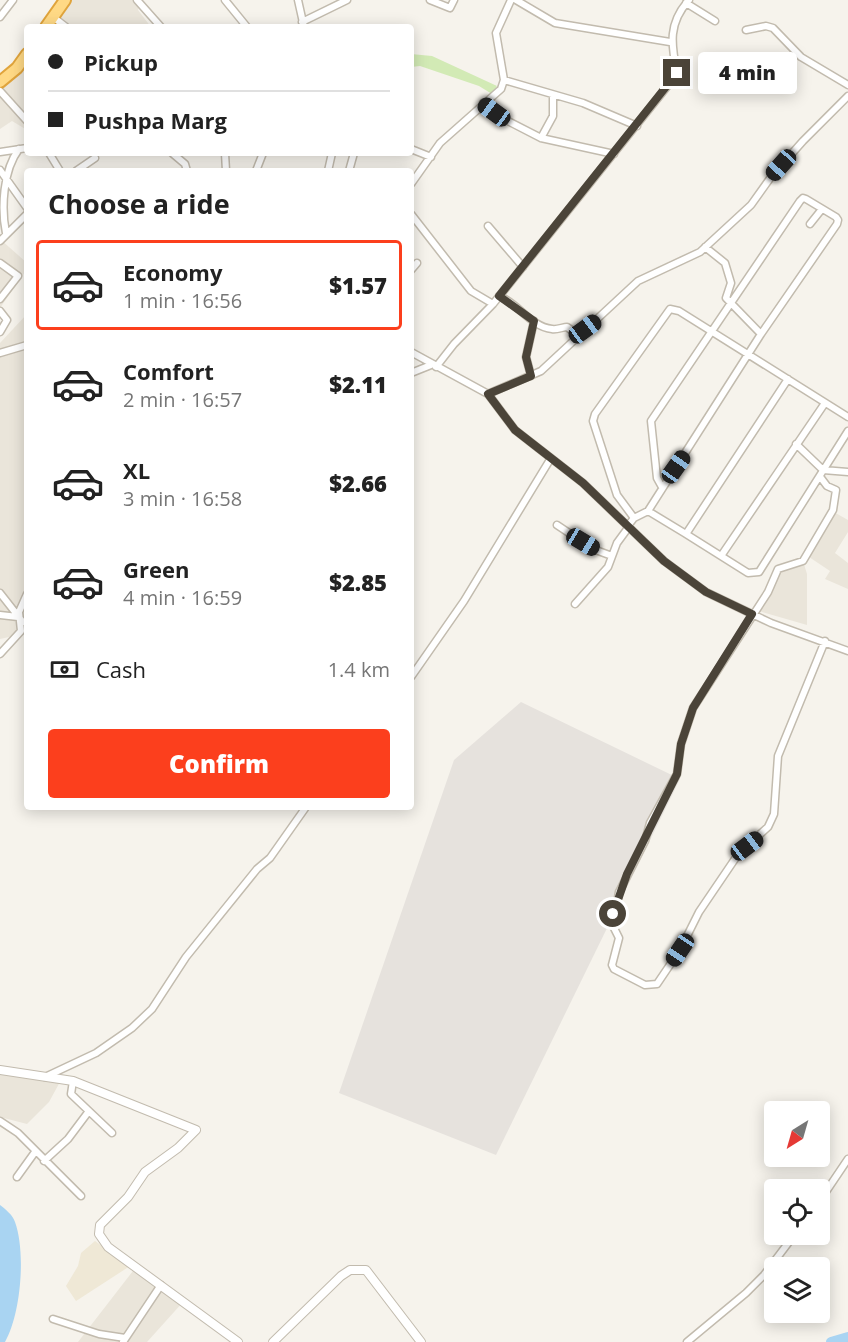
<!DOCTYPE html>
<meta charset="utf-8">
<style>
body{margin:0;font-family:"Open Sans",sans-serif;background:#f6f6f6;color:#222;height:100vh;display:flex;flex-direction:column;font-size:22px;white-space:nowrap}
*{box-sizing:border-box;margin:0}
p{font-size:20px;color:#767676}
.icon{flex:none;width:33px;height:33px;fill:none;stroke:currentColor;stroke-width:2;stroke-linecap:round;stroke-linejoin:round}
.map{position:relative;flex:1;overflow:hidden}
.sheet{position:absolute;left:24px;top:168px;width:390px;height:642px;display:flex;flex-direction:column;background:#fff;border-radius:6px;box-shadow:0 3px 15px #0003}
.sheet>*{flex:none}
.guide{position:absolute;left:24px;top:24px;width:390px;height:132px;border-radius:6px;box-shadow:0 3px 15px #0003;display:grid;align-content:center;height:132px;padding:0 24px;background:#fff}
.needle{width:39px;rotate:217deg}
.buttons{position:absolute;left:764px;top:1101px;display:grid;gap:12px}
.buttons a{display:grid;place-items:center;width:66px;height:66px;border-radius:6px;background:#fff;box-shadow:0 3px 15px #0003;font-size:30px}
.end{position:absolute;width:27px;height:27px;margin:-14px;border:8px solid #4b4439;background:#fff;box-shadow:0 0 0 3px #fff}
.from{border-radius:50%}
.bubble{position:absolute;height:42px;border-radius:6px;background:#fff;box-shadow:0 3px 15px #0003;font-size:20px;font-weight:800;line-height:42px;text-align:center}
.car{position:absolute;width:18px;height:36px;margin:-18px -9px;border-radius:8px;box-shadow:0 0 4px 2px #0007;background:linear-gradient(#222 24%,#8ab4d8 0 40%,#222 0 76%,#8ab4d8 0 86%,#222 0)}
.guide b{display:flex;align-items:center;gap:21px;height:57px;font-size:22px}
.guide b+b{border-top:2px solid #e0e0e0}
.guide i{width:15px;height:15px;background:#222}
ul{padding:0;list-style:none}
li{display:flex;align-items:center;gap:18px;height:90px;margin:0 12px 9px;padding:0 12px;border:3px solid transparent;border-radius:6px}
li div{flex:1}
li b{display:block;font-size:22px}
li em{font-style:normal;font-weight:800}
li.selected{border-color:#fc3f1d}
li>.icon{width:54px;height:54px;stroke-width:1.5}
h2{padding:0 24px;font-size:27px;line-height:72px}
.pay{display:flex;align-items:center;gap:15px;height:66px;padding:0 24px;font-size:22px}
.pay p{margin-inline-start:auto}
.cta{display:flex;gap:12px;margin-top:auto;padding:12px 24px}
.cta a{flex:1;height:69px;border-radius:6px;background:#fc3f1d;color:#fff;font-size:24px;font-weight:800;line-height:69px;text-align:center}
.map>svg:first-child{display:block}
.residential{fill:#eae5da}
.industrial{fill:#e6e2dd}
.education{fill:#efe8d6}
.green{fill:#d2eab5}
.water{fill:#a9d4f2}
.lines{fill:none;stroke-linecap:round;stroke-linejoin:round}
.river{stroke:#a9d4f2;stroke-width:10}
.minor-casing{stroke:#c2bbae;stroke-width:9}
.tertiary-casing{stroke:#c2bbae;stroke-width:10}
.trunk-casing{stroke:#e0a43c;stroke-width:14}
.minor{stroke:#fff;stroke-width:6}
.tertiary{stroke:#fff;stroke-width:8}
.trunk{stroke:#ffd985;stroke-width:10}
.route{stroke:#4b4439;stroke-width:8}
</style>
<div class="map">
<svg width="848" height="1342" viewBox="0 0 848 1342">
<rect width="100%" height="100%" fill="#f6f3ec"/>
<path class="residential" d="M70,0H141L138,10L151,27H51Z
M27,61V130L12,121L0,129V88L18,73Z
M0,239L27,263V269L0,308Z
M27,314V633L0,639V343Z
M832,511L848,520V532L835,553L848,563V589L825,579L830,571L806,555Z
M803,561L807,574V625L755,610L778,569Z
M0,1070L61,1080L49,1102L27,1124L0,1117Z
M136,1267L183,1302L147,1342H78Z"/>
<path class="industrial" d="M521,702L680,779L496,1155L339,1093L454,760Z"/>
<path class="education" d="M95,1241L130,1266L76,1301L66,1286L78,1266L81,1253Z"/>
<path class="green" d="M411,54L432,56L497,86L492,94L479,86L420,66L411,67Z"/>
<path class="water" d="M0,1205C5,1209 13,1215 15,1222C26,1252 21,1314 5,1342H0Z"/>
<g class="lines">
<path class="river" d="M831,1342L848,1337"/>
<defs>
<path id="minor" d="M137,0L161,27
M225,0L247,27
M298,0L304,27
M430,0L450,8L454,0
M516,0L555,23L670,42
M686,3L715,21
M0,17L13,0
M53,17L66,27
M302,22L347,0
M746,30L766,26L773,28L801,57L848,85
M504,80L583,103L637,126
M0,91L27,121
M483,103L506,120L541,138L614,154
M541,138L553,116V95
M411,149L431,157
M0,152L27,148
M49,153L60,171
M172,153L185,164L187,171
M225,153L226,171
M0,170L27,208
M76,171L95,158
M256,171L263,153
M328,171L332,153
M349,171L354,153
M411,184L440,143L501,89L504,80L496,33L511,0
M411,214L471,291L493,304
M810,224L822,209
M488,226L523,267
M6,233C1,208 3,170 19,149
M0,241L27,214
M705,247L725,263L731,283L726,298L761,334
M0,263L18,276L0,299
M411,270L417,263
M499,296C518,303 531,327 552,329C557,330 563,327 567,327L578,335
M0,311L7,320L0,332
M411,352L488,394L515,430L583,483L664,561L706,592L771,623L848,651
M0,353L27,345
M436,367L454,344L493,304L674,78L677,73C671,44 668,23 689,0
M411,373L431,365
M531,376L526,357L534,321
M788,379L686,534L748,573L759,572L848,431
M488,394L541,371L638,281L700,252L751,205L771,177L803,141L848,96
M796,444L823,470L848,472
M821,478L827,486L836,490L833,510L803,561L778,569L768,592L693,708L681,744L677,774L650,823L645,841L619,892L613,926L619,938L612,965L614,969L645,985L657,984L680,950L699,912L739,853L768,827L774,814L778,756L825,641
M648,511L686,534
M634,518L617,495L593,421L595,414L670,309L679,311L848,417
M557,525L593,549L612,556
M627,527L634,518L648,511L761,334L837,224L838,220L836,217L806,199L803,198L800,201L651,421L657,478L662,487
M721,556L825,403
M0,593L22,621L27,623
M575,604L608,567L617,543L628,528
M0,615L18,617
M0,654L21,631L19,612L27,594
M411,677L464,601L551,458
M45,1077L96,1053L132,1028L152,1009L186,957L257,869L270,858L306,807
M73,1081L71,1094L112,1133
M0,1121L18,1133L81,1196
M44,1161L68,1139L89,1111
M17,1177L35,1152
M819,1202L848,1159
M53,1319L99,1334L125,1338
M123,1342L161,1285
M687,1342L746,1293L764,1275L795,1234"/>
<path id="tertiary" d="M0,1070L73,1081L196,1130L178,1148L145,1172L128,1197L100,1225L99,1234L108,1247L238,1342
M273,1342L341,1276L350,1270H366L421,1342"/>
<path id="trunk" d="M46,27L65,0
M0,82L17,68L27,54"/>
</defs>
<use href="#minor" class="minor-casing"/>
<use href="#tertiary" class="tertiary-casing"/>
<use href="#trunk" class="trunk-casing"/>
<use href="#minor" class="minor"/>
<use href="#tertiary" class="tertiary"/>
<use href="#trunk" class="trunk"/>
</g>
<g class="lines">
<path class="route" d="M613,914L627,874L677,774L681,744L693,708L752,614L706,592L664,561L583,483L515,430L488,394L531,376L526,357L534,321L499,296L677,73"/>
</g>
</svg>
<div class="buttons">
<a><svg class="needle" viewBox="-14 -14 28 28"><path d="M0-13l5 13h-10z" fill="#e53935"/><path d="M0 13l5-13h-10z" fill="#767676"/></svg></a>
<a><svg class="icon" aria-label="locate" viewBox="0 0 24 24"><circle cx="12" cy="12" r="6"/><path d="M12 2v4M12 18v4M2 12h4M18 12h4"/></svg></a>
<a><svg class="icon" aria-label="layers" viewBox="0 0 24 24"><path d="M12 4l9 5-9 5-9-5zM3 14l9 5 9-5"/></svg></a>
</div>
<i class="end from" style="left:613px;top:914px"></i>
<i class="end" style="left:677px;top:73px"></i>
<div class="bubble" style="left:698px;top:52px;width:99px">4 min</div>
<i class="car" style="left:494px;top:112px;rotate:306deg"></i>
<i class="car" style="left:781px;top:165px;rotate:222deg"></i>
<i class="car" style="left:585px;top:329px;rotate:54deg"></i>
<i class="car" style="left:676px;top:467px;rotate:35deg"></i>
<i class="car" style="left:583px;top:542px;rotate:121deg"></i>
<i class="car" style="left:747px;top:846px;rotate:53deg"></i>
<i class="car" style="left:680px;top:950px;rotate:214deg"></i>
<div class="guide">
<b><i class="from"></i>Pickup</b>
<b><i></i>Pushpa Marg</b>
</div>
<section class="sheet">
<h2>Choose a ride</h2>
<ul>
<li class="selected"><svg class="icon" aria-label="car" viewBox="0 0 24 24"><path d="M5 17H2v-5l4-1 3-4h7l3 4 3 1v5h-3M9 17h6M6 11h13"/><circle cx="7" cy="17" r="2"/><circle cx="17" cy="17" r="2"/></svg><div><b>Economy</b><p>1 min · 16:56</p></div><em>$1.57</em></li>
<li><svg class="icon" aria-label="car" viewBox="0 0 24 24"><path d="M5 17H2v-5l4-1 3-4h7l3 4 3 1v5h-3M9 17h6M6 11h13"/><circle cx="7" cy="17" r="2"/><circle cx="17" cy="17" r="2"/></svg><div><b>Comfort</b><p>2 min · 16:57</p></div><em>$2.11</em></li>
<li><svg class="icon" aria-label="car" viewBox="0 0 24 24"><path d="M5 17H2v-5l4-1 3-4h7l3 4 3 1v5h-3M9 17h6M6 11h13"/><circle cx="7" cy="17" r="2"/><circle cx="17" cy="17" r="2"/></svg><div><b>XL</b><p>3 min · 16:58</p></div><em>$2.66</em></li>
<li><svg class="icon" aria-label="car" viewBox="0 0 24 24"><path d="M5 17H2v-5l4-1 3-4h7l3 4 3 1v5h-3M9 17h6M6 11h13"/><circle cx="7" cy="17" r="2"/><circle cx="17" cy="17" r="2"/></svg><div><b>Green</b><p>4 min · 16:59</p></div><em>$2.85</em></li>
</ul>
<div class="pay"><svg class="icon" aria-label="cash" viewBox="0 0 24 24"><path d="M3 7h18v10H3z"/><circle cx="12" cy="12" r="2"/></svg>Cash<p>1.4 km</p></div>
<div class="cta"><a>Confirm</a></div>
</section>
</div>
